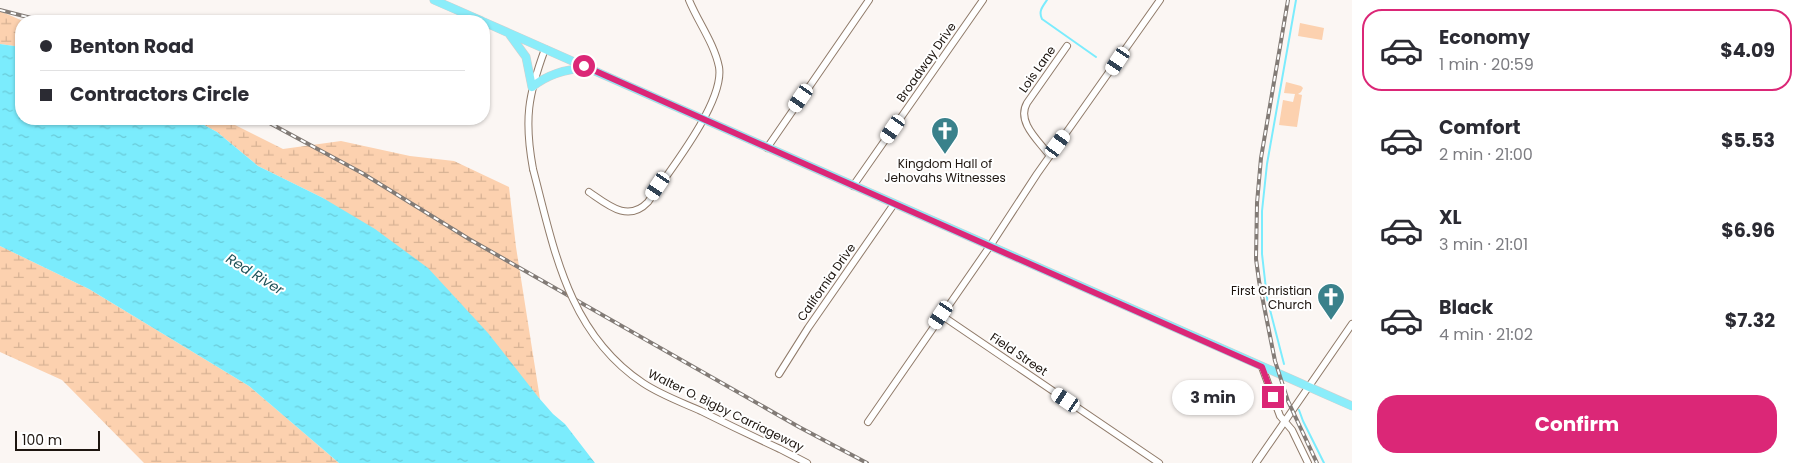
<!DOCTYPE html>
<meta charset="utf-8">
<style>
body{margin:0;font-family:Poppins,sans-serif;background:#f2f2f3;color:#2b2b33;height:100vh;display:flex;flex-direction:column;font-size:19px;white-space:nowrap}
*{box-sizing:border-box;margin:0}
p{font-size:16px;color:#7c7c81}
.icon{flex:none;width:28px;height:28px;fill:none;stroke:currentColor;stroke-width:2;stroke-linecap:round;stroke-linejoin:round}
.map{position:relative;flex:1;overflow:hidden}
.drawer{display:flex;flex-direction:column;background:#fff;width:450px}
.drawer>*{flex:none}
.hud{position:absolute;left:15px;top:15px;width:475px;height:110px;border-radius:20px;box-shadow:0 1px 4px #0004;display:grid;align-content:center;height:110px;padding:0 25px;background:#fff}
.scale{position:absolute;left:15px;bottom:12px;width:85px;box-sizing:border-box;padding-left:5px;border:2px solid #1d150f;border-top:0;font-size:14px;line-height:18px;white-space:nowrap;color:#1d150f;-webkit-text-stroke:4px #fff;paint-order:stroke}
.end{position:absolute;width:22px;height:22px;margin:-11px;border:6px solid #db2777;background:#fff;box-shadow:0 0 0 2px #fff}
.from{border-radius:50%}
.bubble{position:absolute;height:35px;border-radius:18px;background:#fff;box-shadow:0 1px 4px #0004;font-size:16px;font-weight:700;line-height:35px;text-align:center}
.car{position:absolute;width:15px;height:30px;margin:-15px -8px;border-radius:6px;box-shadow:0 0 4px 1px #0007;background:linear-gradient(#fff 24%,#345 0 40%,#fff 0 76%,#345 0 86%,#fff 0)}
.hud b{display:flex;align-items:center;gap:18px;height:48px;font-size:19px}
.hud b+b{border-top:1px solid #e1e1e2}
.hud i{width:12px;height:12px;background:#2b2b33}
ul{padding:9px 0 0;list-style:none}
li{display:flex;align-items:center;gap:15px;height:82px;margin:0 10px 8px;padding:0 15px;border:2px solid transparent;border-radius:20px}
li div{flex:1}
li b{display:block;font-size:19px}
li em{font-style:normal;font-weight:700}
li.current{border-color:#db2777}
li>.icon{width:45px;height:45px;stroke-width:1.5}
.action{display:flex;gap:10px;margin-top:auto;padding:10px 25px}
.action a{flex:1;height:58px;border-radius:20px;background:#db2777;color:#fff;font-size:20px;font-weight:700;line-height:58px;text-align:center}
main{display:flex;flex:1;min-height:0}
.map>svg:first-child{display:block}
.wetland{fill:url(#wetland-marsh)}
.green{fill:#fcd1af}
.water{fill:url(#water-ripples)}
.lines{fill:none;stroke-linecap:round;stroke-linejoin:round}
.stream{stroke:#7becfd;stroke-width:2}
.minor-casing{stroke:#907b6a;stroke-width:8}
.major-casing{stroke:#d2d0cf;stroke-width:9}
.minor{stroke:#fff;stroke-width:6}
.major{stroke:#8bedfa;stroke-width:8}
.rail-casing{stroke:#827b76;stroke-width:4}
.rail{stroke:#fff;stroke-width:2;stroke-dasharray:5.5;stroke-linecap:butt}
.minor-bridge-casing{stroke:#907b6a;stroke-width:8;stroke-linecap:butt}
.minor-bridge{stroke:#fff;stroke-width:6}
.route{stroke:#db2777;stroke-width:6}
.labels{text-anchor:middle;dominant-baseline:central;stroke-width:4;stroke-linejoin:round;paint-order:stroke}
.street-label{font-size:12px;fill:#1d150f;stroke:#fff}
.poi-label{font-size:12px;fill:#1d150f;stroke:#fff}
.water-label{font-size:14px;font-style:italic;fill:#1e5158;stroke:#fff}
</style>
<main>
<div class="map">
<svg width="1352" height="463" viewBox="0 0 1352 463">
<defs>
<pattern id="wetland-marsh" width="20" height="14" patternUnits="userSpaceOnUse" patternTransform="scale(1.25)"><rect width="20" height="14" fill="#fcd1af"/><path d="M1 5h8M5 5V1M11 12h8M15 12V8" fill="none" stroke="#d8b395"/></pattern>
<pattern id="water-ripples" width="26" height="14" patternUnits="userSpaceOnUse" patternTransform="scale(1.25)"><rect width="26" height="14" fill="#7becfd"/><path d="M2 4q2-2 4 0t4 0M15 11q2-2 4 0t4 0" fill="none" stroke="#6acad8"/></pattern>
</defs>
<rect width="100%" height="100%" fill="#fbf6f3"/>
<path class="wetland" d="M0,11L23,21H21V47L0,44Z
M193,119H223L283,149L341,141L410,156L454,161L509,187L516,247L540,399L323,198L258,166L217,132Z
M0,246L89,289L249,386L339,463H144L62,380L0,352Z"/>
<path class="green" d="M1300,23L1324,28L1322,40L1298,36Z
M1286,82L1301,86L1303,88L1301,92L1298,94L1302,95L1297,127L1279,125L1283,100L1293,102L1295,94L1284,93Z"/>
<path class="water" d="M0,44L21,47V119H193L217,132L258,166L323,198L375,229L428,268L488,333L539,398L553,414L565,424L595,463H339L249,386L89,289L0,246Z"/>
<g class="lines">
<path class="stream" d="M1047,0C1043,6 1038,11 1042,19L1096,57
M1284,364L1267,298L1262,254V211L1267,164L1296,0
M1299,410L1303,421L1324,463"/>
<defs>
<path id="minor" d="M767,148L869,0
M1050,156C1039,141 1016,122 1027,103L1067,46
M533,169C524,120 528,95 545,49
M853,186L983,0
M589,192C608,205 628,223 648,202C668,173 725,102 719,67C714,43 698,22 689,0
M941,315L1159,463
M1262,367L1280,416L1292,430L1308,463
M779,374L808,328L894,204
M868,422L990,246L1037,174L1160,0
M780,449L807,463
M1256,463L1352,324"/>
<path id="major" d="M434,0L482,21
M484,22L1352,406
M510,35L526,57L532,87
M532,87C548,74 566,69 586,68"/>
</defs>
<use href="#minor" class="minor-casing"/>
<use href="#major" class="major-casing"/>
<use href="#minor" class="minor"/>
<use href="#major" class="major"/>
<defs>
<path id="rail" d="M1288,0L1261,158L1257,203L1256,259L1259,281L1275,361L1288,401L1317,463
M0,10L43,21
M262,119L362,173L469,239L799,427L867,463"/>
</defs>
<use href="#rail" class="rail-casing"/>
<use href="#rail" class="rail"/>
<defs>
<path id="minor-bridge" d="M533,169C554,249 568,333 643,383C661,395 681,402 701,411C727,424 754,437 780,449"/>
</defs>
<use href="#minor-bridge" class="minor-bridge-casing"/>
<use href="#minor-bridge" class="minor-bridge"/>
</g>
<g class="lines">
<path class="route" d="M584,66L1262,367L1273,397"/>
</g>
<defs>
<symbol id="church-pin" viewBox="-11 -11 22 30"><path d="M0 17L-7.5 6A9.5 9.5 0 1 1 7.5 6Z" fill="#3a818b" stroke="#fff"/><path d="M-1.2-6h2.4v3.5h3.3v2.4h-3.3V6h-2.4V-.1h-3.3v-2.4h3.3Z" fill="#fff"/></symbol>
</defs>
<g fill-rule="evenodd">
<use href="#church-pin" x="929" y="115" width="32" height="43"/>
<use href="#church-pin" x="1315" y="281" width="32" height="43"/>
</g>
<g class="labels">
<g class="street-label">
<text transform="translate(926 62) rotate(-55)">Broadway Drive</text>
<text transform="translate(1037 69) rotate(-55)">Lois Lane</text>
<text transform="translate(826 282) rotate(-55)">California Drive</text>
<text transform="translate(1019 354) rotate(34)">Field Street</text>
<text transform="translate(726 410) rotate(26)">Walter O. Bigby Carriageway</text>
</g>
<g class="poi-label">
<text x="945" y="163">Kingdom Hall of<tspan x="945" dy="14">Jehovahs Witnesses</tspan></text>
<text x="1312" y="290" text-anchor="end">First Christian<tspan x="1312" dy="14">Church</tspan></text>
</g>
<g class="water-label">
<text transform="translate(255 274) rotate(32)">Red River</text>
</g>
</g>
</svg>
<div class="scale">100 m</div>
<i class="end from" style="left:584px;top:66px"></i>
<i class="end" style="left:1273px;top:397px"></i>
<div class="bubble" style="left:1172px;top:380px;width:82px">3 min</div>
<i class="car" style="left:1118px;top:61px;rotate:214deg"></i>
<i class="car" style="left:801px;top:98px;rotate:215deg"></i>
<i class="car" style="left:893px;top:129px;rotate:215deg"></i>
<i class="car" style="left:1058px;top:144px;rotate:36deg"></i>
<i class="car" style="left:658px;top:186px;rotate:214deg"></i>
<i class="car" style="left:941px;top:315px;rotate:214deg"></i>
<i class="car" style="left:1066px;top:400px;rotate:304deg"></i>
<div class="hud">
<b><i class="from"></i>Benton Road</b>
<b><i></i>Contractors Circle</b>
</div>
</div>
<section class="drawer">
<ul>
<li class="current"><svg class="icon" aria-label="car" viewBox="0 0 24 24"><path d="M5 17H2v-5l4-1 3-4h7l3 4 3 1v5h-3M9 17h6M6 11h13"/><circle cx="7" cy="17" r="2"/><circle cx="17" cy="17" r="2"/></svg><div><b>Economy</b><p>1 min · 20:59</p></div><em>$4.09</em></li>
<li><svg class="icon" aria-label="car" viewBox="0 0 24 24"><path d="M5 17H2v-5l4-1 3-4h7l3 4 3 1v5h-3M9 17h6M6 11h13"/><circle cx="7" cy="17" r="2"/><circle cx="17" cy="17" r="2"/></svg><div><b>Comfort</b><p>2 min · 21:00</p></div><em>$5.53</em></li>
<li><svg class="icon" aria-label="car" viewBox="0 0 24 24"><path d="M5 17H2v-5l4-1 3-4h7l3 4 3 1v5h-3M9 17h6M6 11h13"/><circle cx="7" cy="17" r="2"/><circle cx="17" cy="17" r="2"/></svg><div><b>XL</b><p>3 min · 21:01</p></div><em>$6.96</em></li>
<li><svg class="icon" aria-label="car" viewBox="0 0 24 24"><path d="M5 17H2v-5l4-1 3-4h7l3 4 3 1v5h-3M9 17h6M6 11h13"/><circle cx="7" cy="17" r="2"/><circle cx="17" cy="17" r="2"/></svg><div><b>Black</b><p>4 min · 21:02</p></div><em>$7.32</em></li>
</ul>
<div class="action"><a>Confirm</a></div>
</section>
</main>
